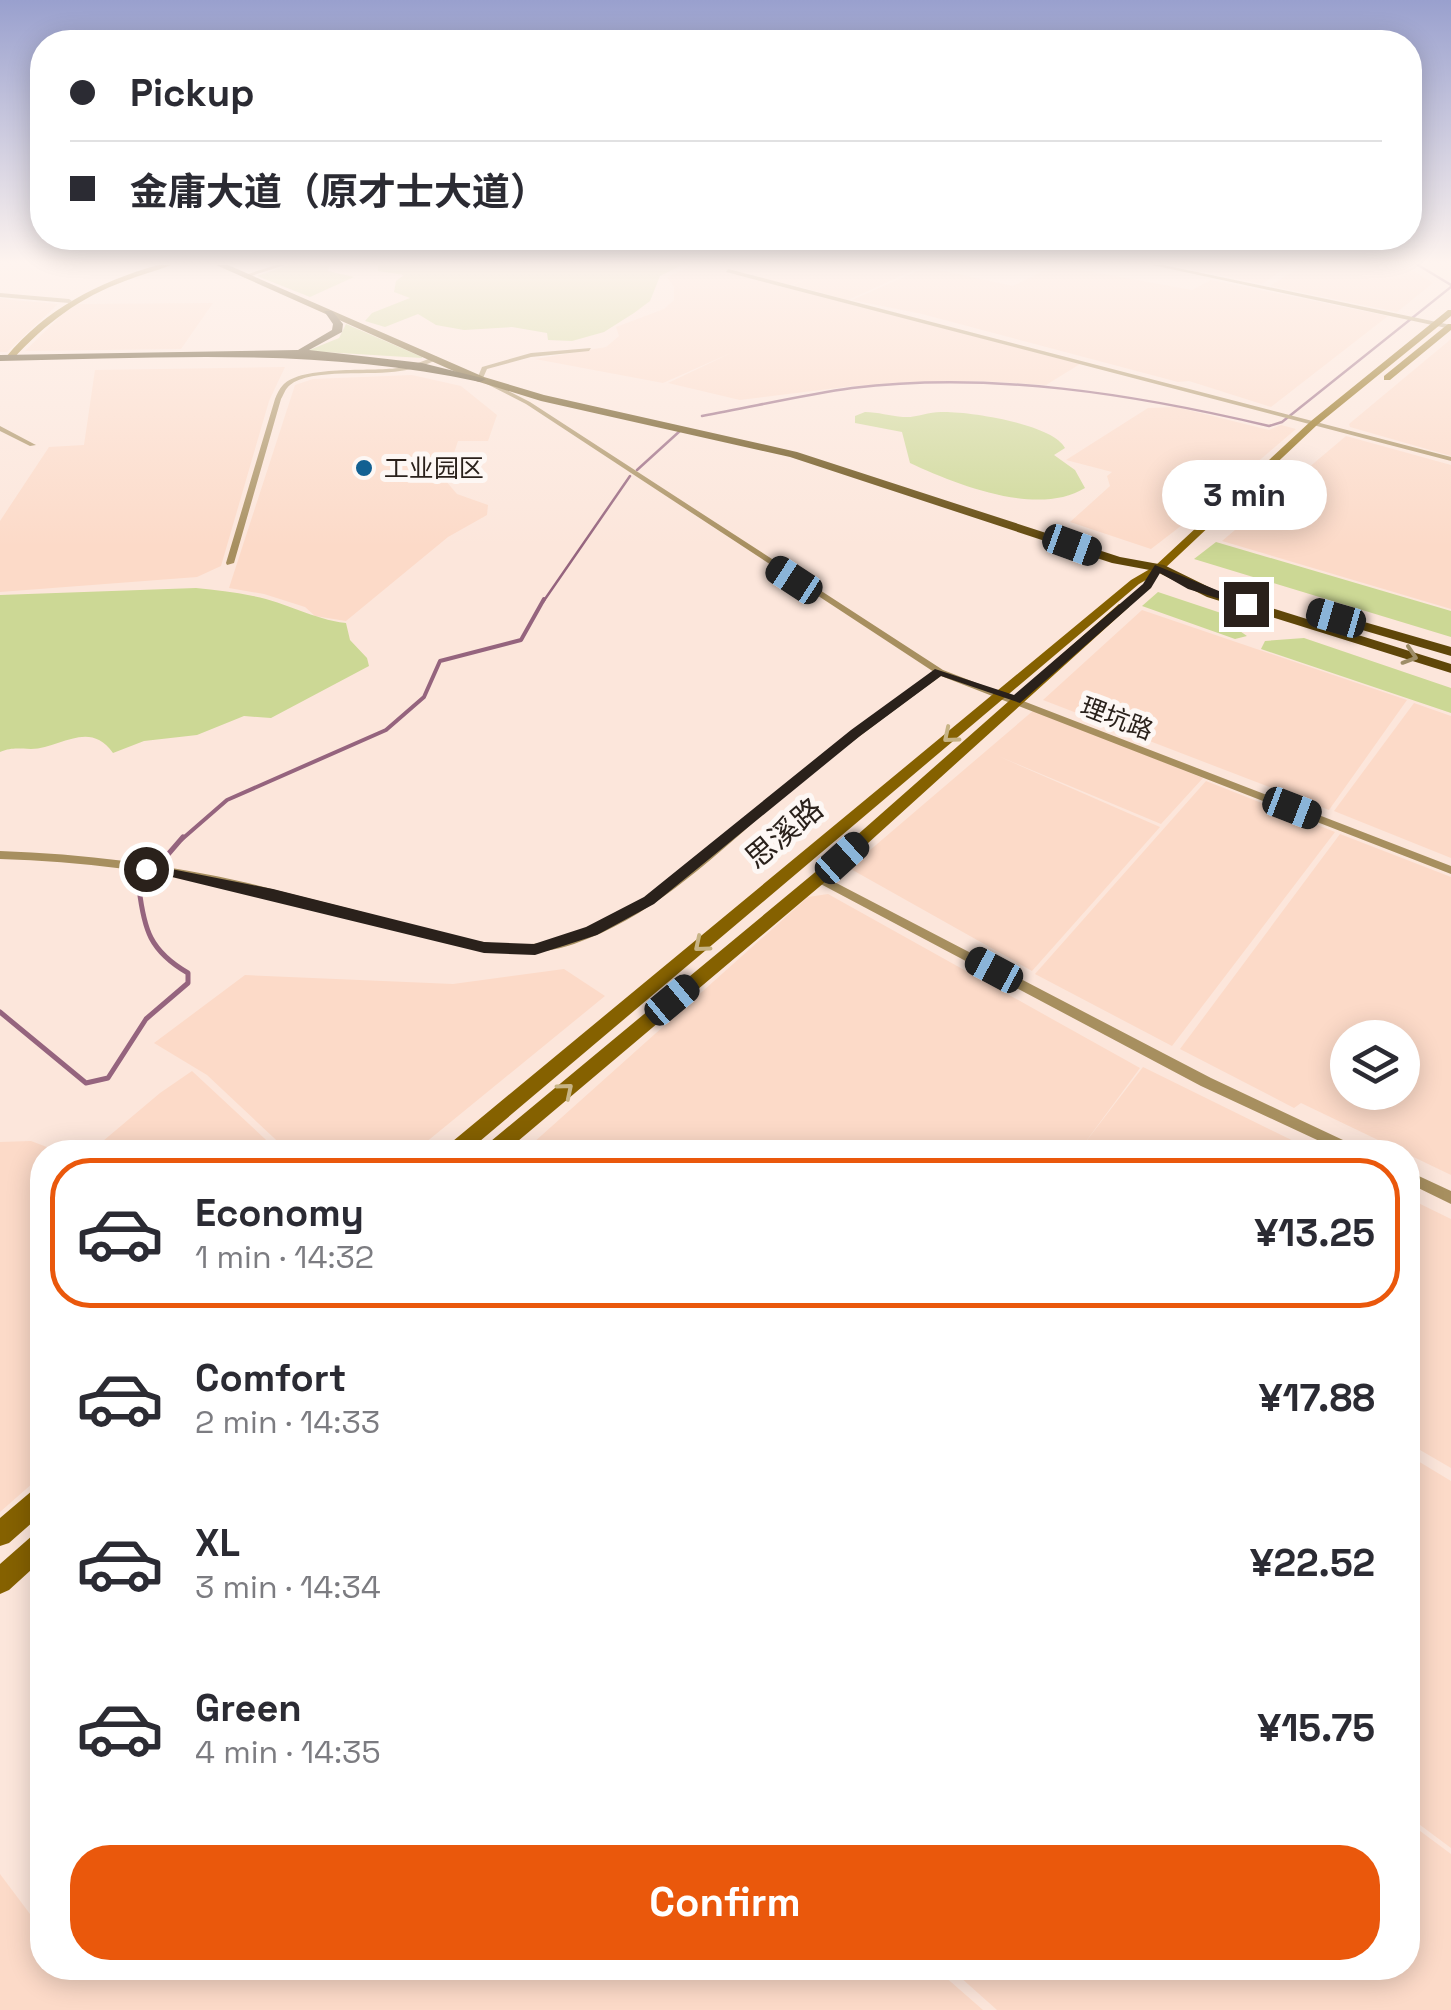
<!DOCTYPE html>
<meta charset="utf-8">
<style>
body{margin:0;font-family:"Space Grotesk","Noto Sans SC",sans-serif;background:#f7f7f7;color:#2b2b33;height:100vh;display:flex;flex-direction:column;font-size:38px;white-space:nowrap}
*{box-sizing:border-box;margin:0}
p{font-size:32px;color:#7c7c81}
.icon{flex:none;width:55px;height:55px;fill:none;stroke:currentColor;stroke-width:2;stroke-linecap:round;stroke-linejoin:round}
.map{position:relative;flex:1;overflow:hidden}
.drawer{position:absolute;left:30px;top:1140px;width:1390px;height:840px;display:flex;flex-direction:column;background:#fff;border-radius:40px;box-shadow:0 5px 25px #0003}
.drawer>*{flex:none}
.guide{position:absolute;left:30px;top:30px;width:1392px;height:220px;border-radius:40px;box-shadow:0 5px 25px #0003;display:grid;align-content:center;height:220px;padding:0 40px;background:#fff}
.buttons{position:absolute;left:1330px;top:1020px;display:grid;gap:20px}
.buttons a{display:grid;place-items:center;width:90px;height:90px;border-radius:50%;background:#fff;box-shadow:0 5px 25px #0003;font-size:50px}
.end{position:absolute;width:45px;height:45px;margin:-22px;border:12px solid #2a211b;background:#fff;box-shadow:0 0 0 5px #fff}
.from{border-radius:50%}
.bubble{position:absolute;height:70px;border-radius:35px;background:#fff;box-shadow:0 5px 25px #0003;font-size:32px;font-weight:700;line-height:70px;text-align:center}
.car{position:absolute;width:30px;height:60px;margin:-30px -15px;border-radius:12px;box-shadow:0 0 8px 2px #0007;background:linear-gradient(#222 24%,#8ab4d8 0 40%,#222 0 76%,#8ab4d8 0 86%,#222 0)}
.guide b{display:flex;align-items:center;gap:35px;height:95px;font-size:38px}
.guide b+b{border-top:2px solid #e1e1e2}
.guide i{width:25px;height:25px;background:#2b2b33}
ul{padding:18px 0 0;list-style:none}
li{display:flex;align-items:center;gap:30px;height:150px;margin:0 20px 15px;padding:0 20px;border:5px solid transparent;border-radius:40px}
li div{flex:1}
li b{display:block;font-size:38px}
li em{font-style:normal;font-weight:700}
li.selected{border-color:#ea580c}
li>.icon{width:90px;height:90px;stroke-width:1.5}
.action{display:flex;gap:20px;margin-top:auto;padding:20px 40px}
.action a{flex:1;height:115px;border-radius:40px;background:#ea580c;color:#fff;font-size:40px;font-weight:700;line-height:115px;text-align:center}
.map>svg:first-child{display:block}
.built{fill:#fcdac8;fill-rule:evenodd}
.green{fill:#ccd895}
.lines{fill:none;stroke-linecap:round;stroke-linejoin:round}
.stream-far2{stroke:#95647e;stroke-width:2.5}
.stream-far1{stroke:#95647e;stroke-width:4}
.stream{stroke:#95647e;stroke-width:5}
.street{fill:#a78f5f;fill-rule:evenodd}
.secondary{fill:#856100;fill-rule:evenodd}
.primary{fill:#5f4609;fill-rule:evenodd}
.highway{fill:#412e03;fill-rule:evenodd}
.oneway{stroke:#9e8d67}
.oneway2{stroke:#c7b486}
.route{fill:#2a211b}
.poi-dot{fill:#126092;stroke:#fdf7f4;stroke-width:4}
.labels{text-anchor:middle;dominant-baseline:central;stroke-width:10;stroke-linejoin:round;paint-order:stroke}
.far-poi-label{font-size:25px;fill:#2a211b;stroke:#fdf7f4;text-anchor:start}
.far-street-label{font-size:25px;fill:#2a211b;stroke:#fdf7f4}
.street-label{font-size:30px;fill:#2a211b;stroke:#fdf7f4}
</style>
<div class="map">
<svg width="1451" height="2010" viewBox="0 0 1451 2010">
<rect width="100%" height="100%" fill="#fce6db"/>
<path class="built" d="M694,265H926L848,300L793,285L827,270L786,287L1080,364L1046,385L979,381L853,386L740,400L668,383L733,352L663,383L535,359L606,347L619,336L616,327L664,309L674,300V287L667,277Z
M1055,265L1192,290L1211,280L1388,316L1271,407L1189,381L1178,382L922,314L852,300L926,267L1013,286Z
M1171,265H1290L1262,284Z
M1303,265H1404L1433,283L1397,312L1270,286Z
M0,298L13,300L58,304L7,352H0Z
M213,303L181,349L25,351L73,304Z
M1451,339V456L1350,427L1349,424Z
M285,367L269,401L221,566L197,577L0,592V521L49,447L84,445L95,370Z
M412,375L461,386L497,415L488,441H458L445,480L457,494L488,505L487,515L448,537L346,621L315,616L305,607L264,594L229,588L295,385L313,379Z
M1176,407L1269,430L1281,425L1296,429L1234,482L1228,481L1215,501L1185,492L1212,502L1151,549L1070,522L1110,486L1107,476L1112,472L1066,460L1148,408Z
M1346,436L1451,465V609L1222,541Z
M1142,610L1407,700L1329,810L1043,700Z
M1414,703L1451,716V858L1334,811Z
M1034,710L1203,778L1161,824L998,756L1160,827L1032,971L849,868Z
M1206,781L1335,832L1172,1046L1035,974Z
M1340,834L1451,877V1175L1301,1103L1294,1108L1180,1049ZM1348,1038H1402V1092H1348Z
M828,894L1140,1068L1081,1148L1143,1067L1316,1152H523L808,897Z
M564,969L605,996L414,1152H289L207,1075L154,1043L245,975L453,984Z
M192,1071L279,1152H90L160,1093Z
M31,1141L60,1152H42V1475L0,1512V1142Z
M1408,1198L1451,1219V1468L1408,1443Z
M1408,1455L1451,1481V1848L1408,1816Z
M1408,1822L1451,1854V2010H997L950,1968H1408Z
M0,1874L42,1930V1968H935L983,2010H0Z"/>
<path class="green" d="M289,265H330L328,271L354,277L310,297L257,276Z
M378,265H682L660,276L650,301L634,313L604,332L572,341L548,340L547,333L512,327L464,330L436,325L418,314L385,327L365,321L372,313L410,298L394,292L396,281L404,275L378,271Z
M346,324L422,357V358L307,351L339,338Z
M865,412C878,412 890,416 903,417C916,418 928,412 941,412C968,411 1053,424 1065,448L1054,455L1075,470L1085,488C1038,517 957,485 910,463L902,432L855,423V416Z
M1216,542L1451,611V637L1194,559Z
M196,588C215,590 234,592 253,596C286,602 312,619 346,623L350,640L367,658L369,666L271,718L244,716L197,735L144,741L113,753C89,719 60,749 31,749C18,749 13,747 0,752V595Z
M1158,592L1230,616L1234,627L1247,636L1235,639L1142,606Z
M1304,638L1451,688V713L1261,649L1265,641Z"/>
<g class="lines">
<path class="stream-far2" d="M1418,265L1451,285
M702,416C752,407 802,395 852,388C991,371 1134,394 1269,426L1282,422L1451,287
M637,470L681,430
M543,602L630,476"/>
<path class="stream-far1" d="M181,840L227,800L386,730L424,697L440,661L521,640L544,599"/>
<path class="stream" d="M0,1012L86,1083L108,1078L146,1019L188,983V973C150,951 144,930 139,888L183,837"/>
<path class="street" d="M276,265H285L245,278L242,276Z
M1152,265H1163L1451,325V329Z
M728,269L1451,457V461L726,272Z
M0,293L69,299L72,301L69,303L0,297Z
M591,348L589,351L531,357L487,369L483,378L530,402L943,670L1451,866V874L941,676C890,713 839,751 790,791C723,847 659,915 574,944C506,967 446,942 381,925C335,912 288,899 241,889C161,872 82,861 0,859V851C84,854 166,864 248,883C292,894 336,905 381,917C442,933 502,956 566,938C646,914 719,839 782,787C831,747 883,709 934,672L526,404L477,379L482,367L531,353Z
M436,356L438,359C426,365 414,369 400,371C374,376 310,368 290,385C285,389 284,394 281,399L234,563L227,565L226,563L275,399C277,394 279,389 283,385C302,365 371,372 398,368C412,366 423,361 436,356Z
M0,426L34,444L36,445L30,446L0,431Z
M819,874L1211,1078L1360,1148L1362,1152H1343L1201,1086L815,881L813,878Z
M1408,1171L1451,1191V1204L1408,1183Z"/>
<path class="secondary" d="M158,265H171C156,271 140,275 125,281C80,297 45,324 13,359L6,357C46,309 98,282 158,265Z
M1448,310H1451V316L1317,425L1163,570L1139,584L467,1152H445L447,1146L1131,580L1155,566L1311,421Z
M1448,324H1451V330L1390,380H1384V376Z
M1119,604L1129,607L825,882L505,1152H483L485,1146L813,874Z
M42,1487V1514L9,1543L0,1546V1518L33,1490Z
M42,1532V1560L9,1590L0,1594V1564L33,1535Z"/>
<path class="primary" d="M216,265H228L484,377L544,395L797,452L1120,557L1164,565L1217,591L1451,664V673L1207,597L1155,571L1112,563L790,457L541,401L476,381Z
M1333,613L1451,647V656L1328,620V614Z"/>
<path class="highway" d="M324,311H332L343,324L342,332L309,350L422,363L486,379L480,382C321,347 162,358 0,361V355L298,350L332,330L333,324Z"/>
</g>
<defs><path id="oneway-chevron" d="M-2-3.5L2.5 0L-2 3.5" fill="none" stroke-width="1.6" stroke-linecap="round" stroke-linejoin="round" transform="scale(2.5)"/></defs>
<use class="oneway" href="#oneway-chevron" transform="translate(1410 656) rotate(18)"/>
<g class="oneway2">
<use href="#oneway-chevron" transform="translate(950 736) rotate(140)"/>
<use href="#oneway-chevron" transform="translate(701 945) rotate(140)"/>
<use href="#oneway-chevron" transform="translate(566 1090) rotate(-40)"/>
</g>
<linearGradient id="sky" x2="0" y2="1"><stop stop-color="#99a0ce"/><stop offset="0.48" stop-color="#fef4ef"/><stop offset="1" stop-color="#fef4ef" stop-opacity="0"/></linearGradient>
<rect width="1451" height="547" fill="url(#sky)"/>
<path class="route" d="M1155,565L1251,604L1246,607L1188,589L1160,573L1151,588L1020,703L941,676L860,736L654,904L597,935L535,955L484,953L139,869L146,864L273,889L484,942L534,944L586,927L644,897L851,730L935,669L1014,695L1143,584Z"/>
<circle class="poi-dot" cx="364" cy="468" r="10"/>
<g class="labels">
<g class="far-poi-label">
<text x="384" y="468">工业园区</text>
</g>
<g class="far-street-label">
<text transform="translate(1117 718) rotate(21)">理坑路</text>
</g>
<g class="street-label">
<text transform="translate(784 833) rotate(-40)">思溪路</text>
</g>
</g>
</svg>
<div class="buttons">
<a><svg class="icon" aria-label="layers" viewBox="0 0 24 24"><path d="M12 4l9 5-9 5-9-5zM3 14l9 5 9-5"/></svg></a>
</div>
<i class="end from" style="left:146px;top:869px"></i>
<i class="end" style="left:1246px;top:604px"></i>
<div class="bubble" style="left:1162px;top:460px;width:165px">3 min</div>
<i class="car" style="left:1072px;top:545px;rotate:110deg"></i>
<i class="car" style="left:794px;top:580px;rotate:303deg"></i>
<i class="car" style="left:1336px;top:618px;rotate:286deg"></i>
<i class="car" style="left:1292px;top:808px;rotate:111deg"></i>
<i class="car" style="left:842px;top:858px;rotate:48deg"></i>
<i class="car" style="left:994px;top:970px;rotate:298deg"></i>
<i class="car" style="left:672px;top:1000px;rotate:50deg"></i>
<div class="guide">
<b><i class="from"></i>Pickup</b>
<b><i></i>金庸大道（原才士大道）</b>
</div>
<section class="drawer">
<ul>
<li class="selected"><svg class="icon" aria-label="car" viewBox="0 0 24 24"><path d="M5 17H2v-5l4-1 3-4h7l3 4 3 1v5h-3M9 17h6M6 11h13"/><circle cx="7" cy="17" r="2"/><circle cx="17" cy="17" r="2"/></svg><div><b>Economy</b><p>1 min · 14:32</p></div><em>¥13.25</em></li>
<li><svg class="icon" aria-label="car" viewBox="0 0 24 24"><path d="M5 17H2v-5l4-1 3-4h7l3 4 3 1v5h-3M9 17h6M6 11h13"/><circle cx="7" cy="17" r="2"/><circle cx="17" cy="17" r="2"/></svg><div><b>Comfort</b><p>2 min · 14:33</p></div><em>¥17.88</em></li>
<li><svg class="icon" aria-label="car" viewBox="0 0 24 24"><path d="M5 17H2v-5l4-1 3-4h7l3 4 3 1v5h-3M9 17h6M6 11h13"/><circle cx="7" cy="17" r="2"/><circle cx="17" cy="17" r="2"/></svg><div><b>XL</b><p>3 min · 14:34</p></div><em>¥22.52</em></li>
<li><svg class="icon" aria-label="car" viewBox="0 0 24 24"><path d="M5 17H2v-5l4-1 3-4h7l3 4 3 1v5h-3M9 17h6M6 11h13"/><circle cx="7" cy="17" r="2"/><circle cx="17" cy="17" r="2"/></svg><div><b>Green</b><p>4 min · 14:35</p></div><em>¥15.75</em></li>
</ul>
<div class="action"><a>Confirm</a></div>
</section>
</div>
